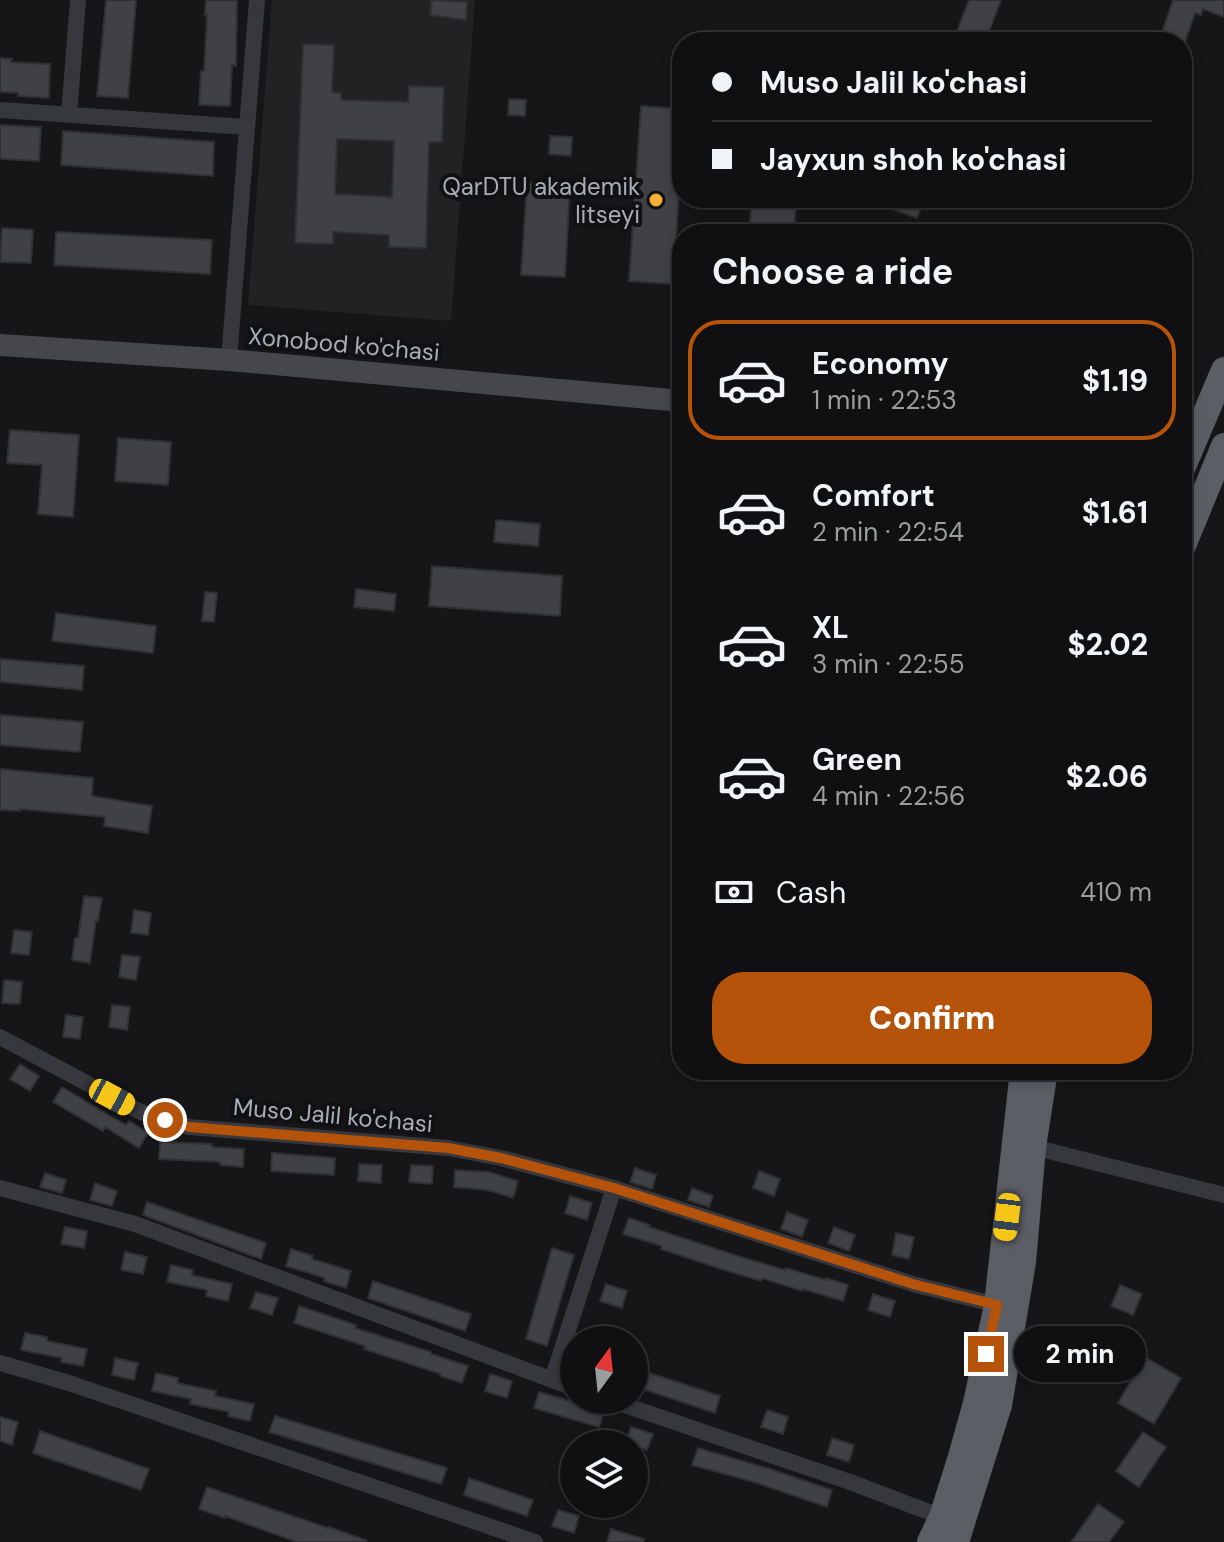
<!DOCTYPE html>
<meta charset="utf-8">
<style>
body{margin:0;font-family:"DM Sans",sans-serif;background:#1e1e20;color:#f1f3f6;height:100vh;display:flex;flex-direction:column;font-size:30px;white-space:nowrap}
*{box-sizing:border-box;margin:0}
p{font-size:26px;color:#9c9d9f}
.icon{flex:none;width:44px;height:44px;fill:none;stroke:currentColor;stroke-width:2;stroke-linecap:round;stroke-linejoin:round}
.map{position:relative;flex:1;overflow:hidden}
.side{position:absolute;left:672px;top:224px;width:520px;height:856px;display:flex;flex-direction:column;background:#101012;border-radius:32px;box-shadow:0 4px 12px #0003,0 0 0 2px #303032}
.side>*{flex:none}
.hud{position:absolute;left:672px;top:32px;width:520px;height:176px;border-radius:32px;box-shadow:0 4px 12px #0003,0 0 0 2px #303032;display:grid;align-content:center;height:176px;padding:0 40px;background:#101012}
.needle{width:52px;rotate:15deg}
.tools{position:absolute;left:560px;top:1326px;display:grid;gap:16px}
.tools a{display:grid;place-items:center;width:88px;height:88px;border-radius:50%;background:#101012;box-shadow:0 4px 12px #0003,0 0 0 2px #303032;font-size:40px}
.end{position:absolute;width:36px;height:36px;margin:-18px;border:10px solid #b45309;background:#fff;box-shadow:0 0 0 4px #fff}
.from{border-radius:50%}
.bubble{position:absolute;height:56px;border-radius:28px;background:#101012;box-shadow:0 4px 12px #0003,0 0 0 2px #303032;font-size:26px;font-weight:800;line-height:56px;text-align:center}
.car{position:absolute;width:24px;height:48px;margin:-24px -12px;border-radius:10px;box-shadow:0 0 6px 2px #0007;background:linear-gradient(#f5c518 24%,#345 0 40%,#f5c518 0 76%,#345 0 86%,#f5c518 0)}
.hud b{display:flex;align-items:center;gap:28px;height:76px;font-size:30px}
.hud b+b{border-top:2px solid #303032}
.hud i{width:20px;height:20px;background:#f1f3f6}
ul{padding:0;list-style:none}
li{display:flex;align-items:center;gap:24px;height:120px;margin:0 16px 12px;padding:0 24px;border:4px solid transparent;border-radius:32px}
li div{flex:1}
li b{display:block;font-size:30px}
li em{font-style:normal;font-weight:800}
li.current{border-color:#b45309}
li>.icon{width:72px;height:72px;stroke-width:1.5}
h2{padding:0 40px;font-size:36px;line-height:96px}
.pay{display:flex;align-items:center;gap:20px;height:88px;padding:0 40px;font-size:30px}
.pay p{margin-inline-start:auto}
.cta{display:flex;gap:16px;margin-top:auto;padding:16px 40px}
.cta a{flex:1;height:92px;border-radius:32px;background:#b45309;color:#fff;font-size:32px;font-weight:800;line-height:92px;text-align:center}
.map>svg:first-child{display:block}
.built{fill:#222225}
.building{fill:#404145;stroke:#303034;stroke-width:2;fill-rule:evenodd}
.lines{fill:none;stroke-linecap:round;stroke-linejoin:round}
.minor{stroke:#37383d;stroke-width:16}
.secondary{stroke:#45474d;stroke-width:22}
.trunk{stroke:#5b5e65;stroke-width:26}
.route{stroke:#b45309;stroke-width:10}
.poi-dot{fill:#f2b134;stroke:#111113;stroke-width:3}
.labels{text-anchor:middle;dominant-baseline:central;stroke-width:8;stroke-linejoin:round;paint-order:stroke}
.poi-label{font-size:24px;fill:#a8adb8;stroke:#111113;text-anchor:end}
.street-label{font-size:24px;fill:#a8adb8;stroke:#111113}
</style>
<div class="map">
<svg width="1224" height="1542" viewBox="0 0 1224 1542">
<rect width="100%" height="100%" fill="#161618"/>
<path class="built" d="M272,0H475L451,321L248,305Z"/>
<path class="building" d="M106,0H136L128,98L97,96Z
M206,0H237L236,66L232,65L230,106L199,105L201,71H204L207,15H205Z
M432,0L467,2L466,20L430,15Z
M969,0H1001L985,42H953Z
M1173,0H1224V17L1203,9L1201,15L1195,13L1185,42H1159Z
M303,44L334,45L332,92L341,93V100L408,102L409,86L444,87L442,142H429L426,248L389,247V235L333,232V244L295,243ZM337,139L394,141L392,197L335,194Z
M0,58L12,59L11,62L50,64L49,98L18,96V93L0,92Z
M509,99L526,100L525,116L508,115Z
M641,106L682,109V147L675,252H682V275L674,274L673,284L629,281Z
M0,125L41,127L39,161L0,159Z
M63,131L214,142L213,176L61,165Z
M550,136L572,137L571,156L549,154Z
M527,183L570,185L565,277L521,275Z
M752,198L796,200L794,234H749Z
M893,198H925L917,218L889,208Z
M2,228L33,230L31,263L0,262Z
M56,232L212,240L210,274L54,265Z
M10,430L79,435L73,517L38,514L42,465L7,463Z
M118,438L171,442L168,485L115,481Z
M496,520L540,524L538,546L494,542Z
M432,566L562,576L560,616L429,606Z
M356,589L396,594L394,611L354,607Z
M205,592L217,593L214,622L202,621Z
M56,613L156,626L153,653L52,641Z
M0,659L84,666L82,690L0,682Z
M0,715L83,722L80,752L0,745Z
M0,769L93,778L92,796L152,806L148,833L104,826L105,817L20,809V811L0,810Z
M84,896L102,898L98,921L96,920L90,963L72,960L75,938H78Z
M134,910L151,913L148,935L131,933Z
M14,930L32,932L29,955L11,953Z
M122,955L140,957L136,980L119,977Z
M4,980L22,982L20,1004L2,1003Z
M112,1005L130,1007L127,1030L109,1027Z
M66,1015L83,1017L80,1039L63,1037Z
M20,1064L39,1076L30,1091L10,1079Z
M62,1087L126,1125L129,1121L148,1133L139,1148L105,1127L103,1131L53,1102Z
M160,1142L212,1144V1147L244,1149L243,1167L220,1165V1162L159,1159Z
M272,1153L335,1158L334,1175L271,1171Z
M359,1164L382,1165L381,1183L358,1181Z
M411,1165L433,1166L432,1184L409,1182Z
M635,1168L656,1175L652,1189L630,1182Z
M455,1170L489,1172L518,1181L513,1198L487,1190L454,1187Z
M759,1171L780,1179L774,1196L753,1188Z
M45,1173L66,1180L62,1193L40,1187Z
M95,1183L117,1191L112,1206L90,1200Z
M692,1188L713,1196L709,1207L688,1200Z
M570,1196L592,1203L587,1220L565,1213Z
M147,1202L266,1243L261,1259L143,1215Z
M787,1212L808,1220L802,1237L781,1229Z
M629,1218L650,1225L649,1227L744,1258L785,1270L786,1268L826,1280V1278L848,1285L843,1301L803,1289L802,1291L762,1278L761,1281L721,1269L661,1249L662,1246L623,1234Z
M65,1227L87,1231L84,1248L61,1244Z
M834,1227L855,1235L849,1251L828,1243Z
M896,1233L914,1237L909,1259L892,1255Z
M552,1248L574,1255L547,1346L526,1339Z
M291,1249L313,1256L312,1259L351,1271L346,1288L324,1281L325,1278L286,1266Z
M125,1252L147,1257L143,1274L121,1270Z
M171,1265L193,1270L192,1275L232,1284L228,1301L206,1296L207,1290L167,1282Z
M373,1281L471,1314L465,1331L368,1298Z
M606,1284L627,1291L622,1308L600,1301Z
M1120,1285L1142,1294L1133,1315L1111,1306Z
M256,1292L278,1298L272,1315L250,1308Z
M873,1294L895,1301L890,1317L868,1310Z
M299,1306L356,1325L355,1328L431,1352V1354L468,1366L462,1383L440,1376L441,1374L364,1349L365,1346L294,1323Z
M25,1333L47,1337V1341L87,1349L83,1366L61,1362L62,1358L21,1350Z
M1145,1357L1181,1378L1154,1424L1118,1403Z
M115,1358L138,1363L134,1380L112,1375Z
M634,1368L720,1396L715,1413L634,1386Z
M156,1373L178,1378L177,1383L216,1391L215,1396L254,1404L250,1421L228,1416L229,1412L190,1404L191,1399L152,1391Z
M490,1374L512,1381L507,1398L485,1391Z
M539,1392L604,1411L599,1427L534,1408Z
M767,1410L788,1417L783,1434L761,1427Z
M275,1416L447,1468L441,1484L269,1432Z
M0,1417L18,1422L12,1445L0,1441Z
M631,1427L653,1434L647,1450L634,1446V1444L626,1443Z
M40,1431L149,1469L141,1490L33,1453Z
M1143,1432L1166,1447L1139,1487L1116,1471Z
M832,1438L854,1445L849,1462L827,1455Z
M698,1448L770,1469L832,1490L827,1507L754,1482L692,1465Z
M469,1478L533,1500L527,1516L464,1495Z
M207,1487L328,1528L329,1527L366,1540V1542H297L225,1516V1518L199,1509Z
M1098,1504L1124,1522L1109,1542H1071Z
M558,1510L579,1516L574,1533L552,1526Z
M611,1529L644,1539L643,1542H607Z"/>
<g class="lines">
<path class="minor" d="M0,110L246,127
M69,115L78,0
M229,360L257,0
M0,1037L141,1112L189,1127L448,1148L501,1158L614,1188L913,1284L997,1305
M1033,1147L1224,1195
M0,1188L135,1224L574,1388
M0,1363L69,1383L535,1542
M552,1380L614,1188
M610,1400L850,1482L942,1517"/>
<path class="secondary" d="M0,345L229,360L682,401"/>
<path class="trunk" d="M1182,469L1224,370
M1182,548L1224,446
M930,1542L942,1517L960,1460L976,1403L997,1305L1023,1070
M956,1542L999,1405L1023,1262L1033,1147L1045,1070"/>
</g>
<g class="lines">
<path class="route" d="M165,1120L189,1127L448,1148L501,1158L614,1188L913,1284L997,1305L986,1354"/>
</g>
<circle class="poi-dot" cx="656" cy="200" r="8"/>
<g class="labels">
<g class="poi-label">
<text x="640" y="186">QarDTU akademik<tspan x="640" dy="28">litseyi</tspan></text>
</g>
<g class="street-label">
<text transform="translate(344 344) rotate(5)">Xonobod ko'chasi</text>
<text transform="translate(333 1115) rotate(5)">Muso Jalil ko'chasi</text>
</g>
</g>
</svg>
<div class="tools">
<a><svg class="needle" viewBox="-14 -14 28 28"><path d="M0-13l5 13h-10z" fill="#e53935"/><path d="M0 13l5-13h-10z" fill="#9c9d9f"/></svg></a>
<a><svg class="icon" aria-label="layers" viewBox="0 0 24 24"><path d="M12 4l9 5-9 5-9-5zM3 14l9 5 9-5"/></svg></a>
</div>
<i class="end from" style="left:165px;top:1120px"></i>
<i class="end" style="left:986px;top:1354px"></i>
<div class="bubble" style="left:1014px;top:1326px;width:132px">2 min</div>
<i class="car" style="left:112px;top:1097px;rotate:118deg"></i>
<i class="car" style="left:1007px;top:1217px;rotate:187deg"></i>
<div class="hud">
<b><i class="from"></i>Muso Jalil ko'chasi</b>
<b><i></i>Jayxun shoh ko'chasi</b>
</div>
<section class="side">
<h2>Choose a ride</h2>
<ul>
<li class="current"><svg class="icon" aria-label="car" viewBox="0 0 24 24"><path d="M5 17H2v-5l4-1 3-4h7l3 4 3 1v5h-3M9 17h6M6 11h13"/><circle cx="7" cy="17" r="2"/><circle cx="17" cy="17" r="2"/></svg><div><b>Economy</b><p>1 min · 22:53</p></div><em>$1.19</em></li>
<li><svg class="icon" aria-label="car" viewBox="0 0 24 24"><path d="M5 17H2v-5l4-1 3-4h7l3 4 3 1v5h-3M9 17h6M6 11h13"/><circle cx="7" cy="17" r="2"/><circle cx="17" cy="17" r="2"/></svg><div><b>Comfort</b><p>2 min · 22:54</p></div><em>$1.61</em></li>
<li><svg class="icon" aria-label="car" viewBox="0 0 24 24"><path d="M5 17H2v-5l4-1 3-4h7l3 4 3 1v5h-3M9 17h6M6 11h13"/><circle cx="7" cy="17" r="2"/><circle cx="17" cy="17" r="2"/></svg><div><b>XL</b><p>3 min · 22:55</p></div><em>$2.02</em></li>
<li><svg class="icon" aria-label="car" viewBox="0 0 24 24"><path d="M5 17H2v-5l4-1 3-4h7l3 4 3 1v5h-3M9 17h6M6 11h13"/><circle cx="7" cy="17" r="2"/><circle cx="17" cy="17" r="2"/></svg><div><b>Green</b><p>4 min · 22:56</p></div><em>$2.06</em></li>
</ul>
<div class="pay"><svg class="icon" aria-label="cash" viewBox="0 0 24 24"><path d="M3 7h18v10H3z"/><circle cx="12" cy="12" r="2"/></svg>Cash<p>410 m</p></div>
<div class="cta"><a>Confirm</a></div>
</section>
</div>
